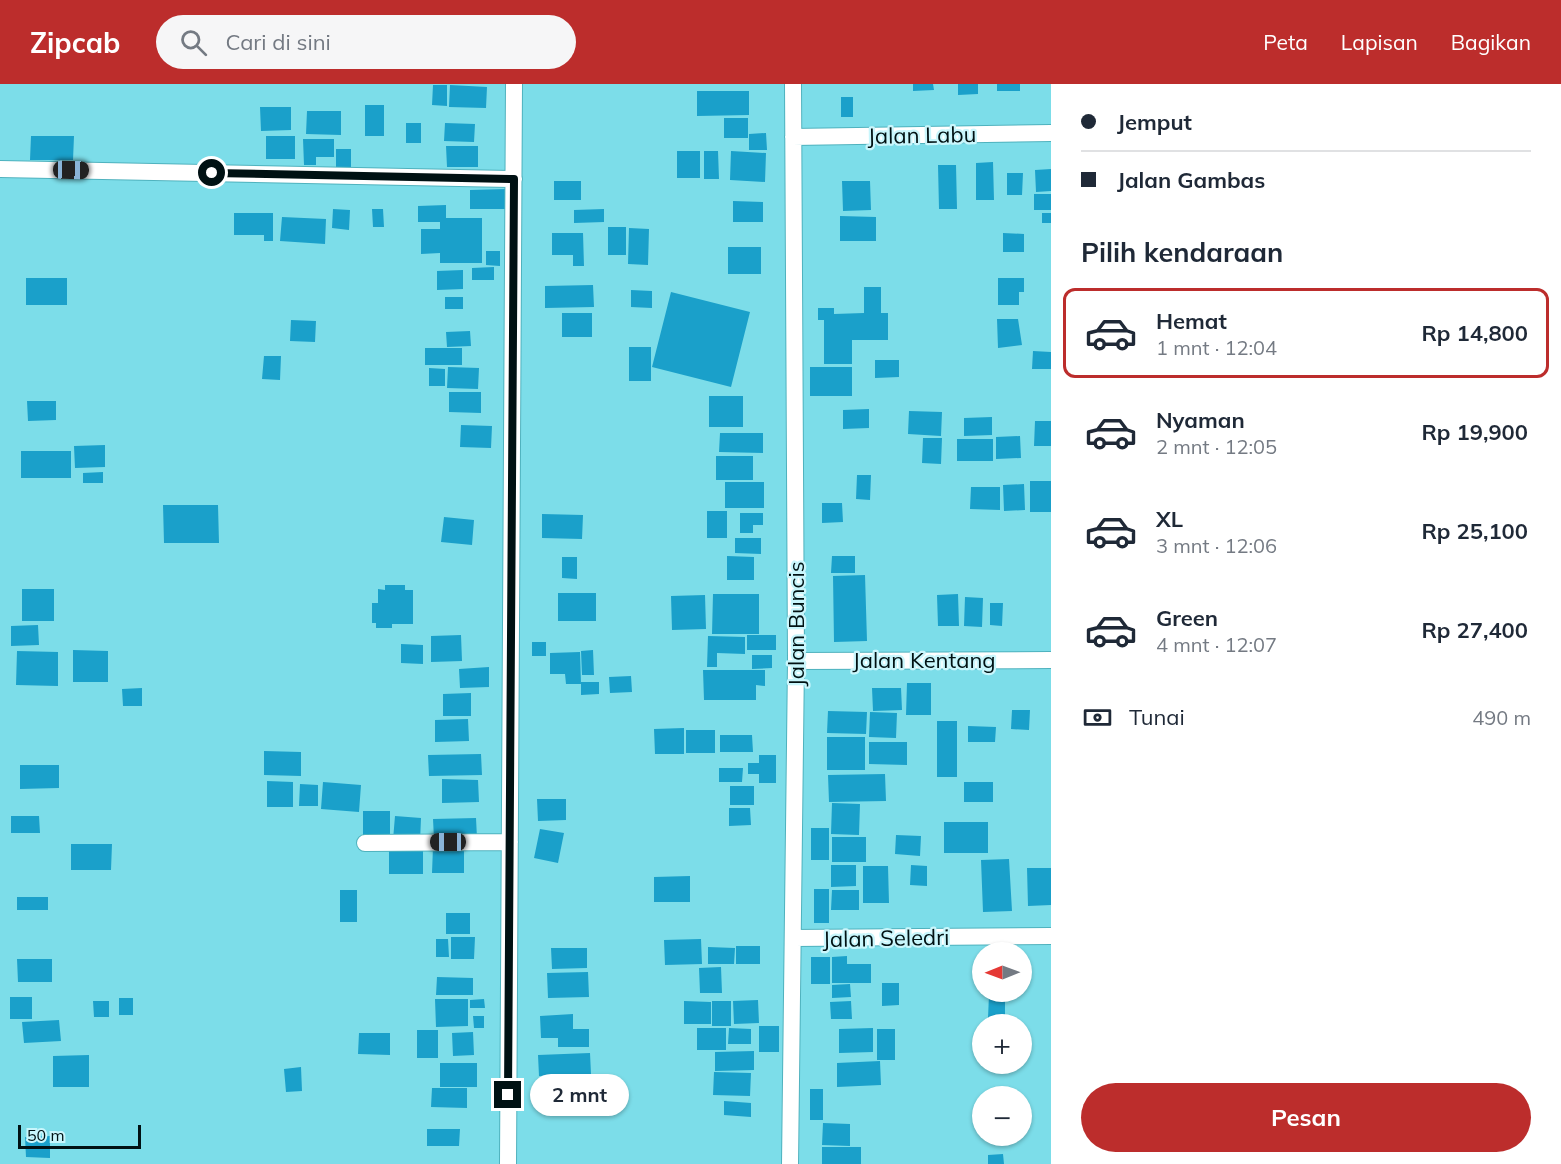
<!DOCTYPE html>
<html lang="id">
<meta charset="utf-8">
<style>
body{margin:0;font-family:Mulish,sans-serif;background:#f6f6f7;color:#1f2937;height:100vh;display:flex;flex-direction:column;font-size:22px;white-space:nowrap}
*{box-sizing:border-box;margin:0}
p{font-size:20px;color:#747a83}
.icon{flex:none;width:33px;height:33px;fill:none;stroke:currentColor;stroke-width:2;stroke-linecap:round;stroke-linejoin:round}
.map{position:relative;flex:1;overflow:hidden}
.details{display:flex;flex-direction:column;background:#fff;width:510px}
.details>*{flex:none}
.banner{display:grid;align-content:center;height:132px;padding:0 30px;background:#fff}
.needle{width:39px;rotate:269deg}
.fabs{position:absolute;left:972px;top:858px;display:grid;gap:12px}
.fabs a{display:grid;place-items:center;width:60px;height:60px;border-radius:50%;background:#fff;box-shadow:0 2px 4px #0004;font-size:30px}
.scale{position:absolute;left:18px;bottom:15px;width:123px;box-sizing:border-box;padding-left:6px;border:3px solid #001113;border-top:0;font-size:16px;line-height:21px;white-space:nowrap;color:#001113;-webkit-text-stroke:4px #c9f6fc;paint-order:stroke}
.end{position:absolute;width:27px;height:27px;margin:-14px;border:8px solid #001113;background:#fff;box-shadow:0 0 0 3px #fff}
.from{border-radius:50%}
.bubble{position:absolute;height:42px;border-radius:21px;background:#fff;box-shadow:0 2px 4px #0004;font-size:20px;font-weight:700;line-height:42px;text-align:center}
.car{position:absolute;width:18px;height:36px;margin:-18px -9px;border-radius:8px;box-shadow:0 0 4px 2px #0007;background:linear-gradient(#222 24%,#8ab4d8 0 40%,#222 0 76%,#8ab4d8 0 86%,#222 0)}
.banner b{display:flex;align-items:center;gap:21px;height:57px;font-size:22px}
.banner b+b{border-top:2px solid #e0e1e3}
.banner i{width:15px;height:15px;background:#1f2937}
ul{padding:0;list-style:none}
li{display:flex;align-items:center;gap:18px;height:90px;margin:0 12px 9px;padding:0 18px;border:3px solid transparent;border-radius:12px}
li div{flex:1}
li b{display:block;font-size:22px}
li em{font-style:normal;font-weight:700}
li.active{border-color:#bc2d2c}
li>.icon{width:54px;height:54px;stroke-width:1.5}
h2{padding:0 30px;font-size:27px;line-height:72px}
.pay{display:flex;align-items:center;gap:15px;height:66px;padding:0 30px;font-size:22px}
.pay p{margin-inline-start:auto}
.action{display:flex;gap:12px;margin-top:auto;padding:12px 30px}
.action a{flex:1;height:69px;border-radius:36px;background:#bc2d2c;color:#fff;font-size:24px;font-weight:700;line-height:69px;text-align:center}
header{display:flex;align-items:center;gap:36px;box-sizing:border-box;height:84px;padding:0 30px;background:#bc2d2c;color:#fff}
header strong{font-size:28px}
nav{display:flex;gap:33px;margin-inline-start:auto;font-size:21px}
.search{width:420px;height:54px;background:#f6f6f7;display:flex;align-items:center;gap:15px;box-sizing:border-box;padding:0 21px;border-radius:33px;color:#747a83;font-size:22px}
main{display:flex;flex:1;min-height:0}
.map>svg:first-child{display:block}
.building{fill:#1aa0ca}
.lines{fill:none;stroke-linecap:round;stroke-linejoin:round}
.minor-casing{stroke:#4fb2be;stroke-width:18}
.minor{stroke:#fff;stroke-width:16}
.route{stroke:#001113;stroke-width:8}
.labels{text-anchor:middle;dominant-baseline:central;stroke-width:4.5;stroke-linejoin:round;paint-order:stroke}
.street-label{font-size:22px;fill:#001113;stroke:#c9f6fc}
</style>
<header>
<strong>Zipcab</strong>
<div class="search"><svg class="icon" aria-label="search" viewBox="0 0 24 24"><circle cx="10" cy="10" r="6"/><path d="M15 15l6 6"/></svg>Cari di sini</div>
<nav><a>Peta</a><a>Lapisan</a><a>Bagikan</a></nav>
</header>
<main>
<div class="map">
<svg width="1051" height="1080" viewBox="0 0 1051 1080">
<rect width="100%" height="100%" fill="#7cdde9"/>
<path class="building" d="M913,0H933L934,6L913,7Z
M958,0H978V10L958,11Z
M997,0H1020V7H997Z
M433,1H447V22L432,21Z
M450,1L487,3L486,24L449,23Z
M697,7H749V31L697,32Z
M841,13H853V33H841Z
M365,21H384V52H365Z
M260,23H291V46L261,47Z
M307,27H341V51L306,50Z
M724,34H748V54H724Z
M406,39H421V59H406Z
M445,39L475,40L474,58L444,57Z
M766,49L767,66H749V50Z
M31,52H74L73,76H30Z
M266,52H295V75H266Z
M303,55H334V73H316V81H304Z
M446,62H478V83H447Z
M336,65H351V84H336Z
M677,67H700V94H677Z
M704,67H718L719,95H704Z
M731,67L766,69L765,98L730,96Z
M993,78L994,116H976V79Z
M938,81H956L957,125H939Z
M1051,85V107L1036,108L1035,86Z
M1007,89H1023L1022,111H1007Z
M554,97H581V116H554Z
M842,97H870L871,126L843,127Z
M507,105V125H470V106Z
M1034,110H1051V126H1034Z
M733,117L763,118V138H733Z
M446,121V134H482V179H440V169L421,170V145H440V138H418V122Z
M333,125L350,126L349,146L332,144Z
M372,125H383L384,143H373Z
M604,125V138L574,139V126Z
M234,129H273V157H264V151H234Z
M1042,129H1051V139H1042Z
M840,132L876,133V157H840Z
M282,133L326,135L325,160L280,157Z
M608,143H626V171H608Z
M629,144L649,145L648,181L628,180Z
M552,149H583L584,182H573V171H552Z
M1003,149L1024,150V168H1003Z
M728,163H761V190H728Z
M486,167H500V182L486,181Z
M494,183V196H472V184Z
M463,186V205L437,206V187Z
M26,194H67V221H26Z
M998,194H1024V208H1019V221H998Z
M593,201L594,223L545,224V202Z
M864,203H881V229H888V256H852V280H824V236H818V224H834V230L864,229Z
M631,206L652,207V224L631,223Z
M671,208L750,228L731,303L652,283Z
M445,213H463V225H445Z
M562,229H592V253H562Z
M997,235H1018L1022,261L998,264Z
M291,236L316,237L315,258L290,257Z
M470,247L471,262L447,263L446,248Z
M629,263H651V297H629Z
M425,264H462V281H425Z
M1033,267L1051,268V285H1032Z
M264,272H281L280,296L262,295Z
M875,276H899V293L875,294Z
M448,283L479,284L478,305L447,304Z
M810,283H852V312H810Z
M429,284L445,285V302H429Z
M449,308H481V329L449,328Z
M709,312H743V343H709Z
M27,317H56V336L28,337Z
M869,325V344L843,345V326Z
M909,327L942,328L941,352L908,350Z
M992,333V351L964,352V334Z
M1035,337H1051V362H1034Z
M461,341L492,342L491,364L460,363Z
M720,349H763V369L719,368Z
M1020,352L1021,374L996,375V353Z
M923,354H942L941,380L922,379Z
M957,355H993V377H957Z
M105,361V383L75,384L74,362Z
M21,367H71V394H21Z
M716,372H753V396H716Z
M103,388V399H83V389Z
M857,391H871L870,416L856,415Z
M1030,397H1051V428H1030Z
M725,398H764V424H725Z
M1024,400L1025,426L1004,427L1003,401Z
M971,403H1000V426L970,425Z
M822,419H842L843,438L822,439Z
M163,421H218L219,459H164Z
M707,427H727V454H707Z
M740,429H763V441H753V449H740Z
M542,430L583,431L582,455L542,454Z
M444,433L474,436L472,461L441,458Z
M735,454H761V470L735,469Z
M727,472L754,473V496H727Z
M832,472H855V489H831Z
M562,473H577V495L562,494Z
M865,491L867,557L834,558L833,492Z
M385,501H405V506H413V540H392V544H376V539H372V519H378V505L385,506Z
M22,505H54V537H22Z
M558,509H596V537H558Z
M713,510H759V550H712Z
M958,510L959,542H938L937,511Z
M705,511L706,545L672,546L671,512Z
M965,513L983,514L982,543L964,542Z
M990,519H1003L1002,542L990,541Z
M38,541L39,561L11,562V542Z
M461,551L462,577L431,578V552Z
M747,551H776V566H747Z
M708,552L745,553V570L717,569V583H707Z
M532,558H546V572H532Z
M401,560L423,561V580L401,579Z
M73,566L108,567V598H73Z
M593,566L594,591H582L581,567Z
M17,567L58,568V602L16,601Z
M580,568L581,600H566L565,590H550V569Z
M752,571H772V584L752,585Z
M489,583V603L460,604L459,585Z
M703,586H765V602L756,601V616H704Z
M631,592L632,608L610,609L609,593Z
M581,598H599V610L581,611Z
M907,599H931V631H906Z
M142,604V622H123L122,605Z
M872,604H901L902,626L873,627Z
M471,609V632H443V610Z
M1012,626H1030L1029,646L1011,645Z
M828,627L867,628L866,650L827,649Z
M870,628L897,629L896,654L869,653Z
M468,635L469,657L435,658V636Z
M937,637H957V693H937Z
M968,642L996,643L995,658H968Z
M684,644V670H655L654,645Z
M686,646H715V669H686Z
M720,651H752L753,668H720Z
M827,653H865V686H827Z
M869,658H907V681L869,680Z
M264,667L301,668V692L264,691Z
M481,670L482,691L429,692L428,671Z
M759,671H776V699H759V690H748V679H759Z
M20,681H59V704L20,705Z
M719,684H743L742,698H719Z
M885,690L886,717L829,718L828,691Z
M442,695L478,696L479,718L442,719Z
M267,697L293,698V723H267Z
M323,698L361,701L359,728L321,725Z
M964,698H993V718H964Z
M300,700L318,701V722H299Z
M730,702H754V721H730Z
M537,715H566V736L538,737Z
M832,719L860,720L859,751L831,750Z
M729,724H750L751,741L729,742Z
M363,727H390V756H363Z
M11,732H39L40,749H11Z
M395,732L421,734L420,758L393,756Z
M476,734L477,754L434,755L433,735Z
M944,738H988V769H944Z
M811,744H829V776H811Z
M540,745L564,749L558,779L534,774Z
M896,751L921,752L920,772L895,770Z
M832,753H866V778H832Z
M71,760H112L111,786H71Z
M389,762H423V790H389Z
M433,763H464V789H432Z
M1009,775L1012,827L983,828L981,776Z
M831,781H856V802L831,803Z
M911,781L927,782V802L910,801Z
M863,782H888L889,819H863Z
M1027,784H1051V821L1028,822Z
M690,792V818H654V793Z
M814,805H829V839H814Z
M340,806H357V838H340Z
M832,806H859V826H831Z
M17,813H48V826H17Z
M446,829H470V850H446Z
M451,853H475L474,875H451Z
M436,855H448L449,873H436Z
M701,855L702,880L665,881L664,856Z
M736,862H760V880H736Z
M708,863L735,864L734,880H708Z
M551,864H587V884L552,885Z
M847,872V880H871V899H832V873Z
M811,873H830V900H811Z
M17,875H52V898H18Z
M721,883L722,909H700L699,884Z
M588,888L589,913L548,914L547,889Z
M437,893L473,894V911H436Z
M882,899H899V921L882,922Z
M850,900L851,913L832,914V901Z
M989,911L1005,912V935L988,934Z
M10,913H32V935H10Z
M119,914H133V931H119Z
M435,915H468V942L436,943Z
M484,915L485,924H470V916Z
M758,916L759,939L734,940L733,917Z
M93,917H109V933H94Z
M684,917L711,918V940H684Z
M712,917H731V942H712Z
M851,917L852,935H831L830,918Z
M573,930V945H589V963H558V954H541L540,932Z
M473,932H484V944H474Z
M59,936L61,957L24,959L22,938Z
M759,942H779V968H759Z
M697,944H726V966H697Z
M729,944L751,945V960H728Z
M873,944V968L839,969V945Z
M877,945H895V976H877Z
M417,946H438V974H417Z
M473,948L474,971L453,972L452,949Z
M359,949H390V971L358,970Z
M754,967V986L715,987V968Z
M590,969L591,990L539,992L538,971Z
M89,971V1003H53V972Z
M880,977L881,1001L837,1003V979Z
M440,979H477V1003H440Z
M301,983L302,1007L286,1008L284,985Z
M714,988L751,989L750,1012L713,1011Z
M432,1004H467V1024L431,1023Z
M810,1005H823V1036H810Z
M724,1017L751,1019V1033L724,1031Z
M823,1039L850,1040V1062L822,1061Z
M427,1045H460L459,1062H427Z
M50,1052V1074L26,1073L25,1053Z
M822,1063H861V1080H822Z
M1003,1070L1004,1080H988V1071Z"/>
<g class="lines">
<defs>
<path id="minor" d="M793,53L1051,49
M0,85L514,95
M796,577L1051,576
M365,759L510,758
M793,854L1051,852
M508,1080L514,0
M790,1080L796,577L793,0"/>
</defs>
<use href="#minor" class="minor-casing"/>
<use href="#minor" class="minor"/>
</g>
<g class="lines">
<path class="route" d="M212,89L514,95L508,1011"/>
</g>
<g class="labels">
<g class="street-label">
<text transform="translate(922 51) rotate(-1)">Jalan Labu</text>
<text transform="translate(796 540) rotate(-90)">Jalan Buncis</text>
<text x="924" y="576">Jalan Kentang</text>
<text transform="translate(886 854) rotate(-1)">Jalan Seledri</text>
</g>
</g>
</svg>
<div class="fabs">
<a><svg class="needle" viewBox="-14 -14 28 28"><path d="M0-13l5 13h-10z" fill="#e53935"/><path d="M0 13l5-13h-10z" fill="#747a83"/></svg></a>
<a>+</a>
<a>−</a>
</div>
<div class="scale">50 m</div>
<i class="end from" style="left:212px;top:89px"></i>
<i class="end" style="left:508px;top:1011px"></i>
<div class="bubble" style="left:530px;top:990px;width:99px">2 mnt</div>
<i class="car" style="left:71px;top:86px;rotate:91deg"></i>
<i class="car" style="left:448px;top:758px;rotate:270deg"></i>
</div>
<section class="details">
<div class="banner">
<b><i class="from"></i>Jemput</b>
<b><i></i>Jalan Gambas</b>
</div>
<h2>Pilih kendaraan</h2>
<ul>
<li class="active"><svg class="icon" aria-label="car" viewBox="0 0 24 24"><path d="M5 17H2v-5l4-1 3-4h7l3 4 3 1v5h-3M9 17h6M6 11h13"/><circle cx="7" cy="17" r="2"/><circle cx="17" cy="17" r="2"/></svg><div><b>Hemat</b><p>1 mnt · 12:04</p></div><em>Rp 14,800</em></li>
<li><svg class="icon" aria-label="car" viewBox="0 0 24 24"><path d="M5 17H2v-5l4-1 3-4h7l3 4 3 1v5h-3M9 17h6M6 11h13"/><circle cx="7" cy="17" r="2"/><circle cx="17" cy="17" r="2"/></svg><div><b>Nyaman</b><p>2 mnt · 12:05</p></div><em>Rp 19,900</em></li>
<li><svg class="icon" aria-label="car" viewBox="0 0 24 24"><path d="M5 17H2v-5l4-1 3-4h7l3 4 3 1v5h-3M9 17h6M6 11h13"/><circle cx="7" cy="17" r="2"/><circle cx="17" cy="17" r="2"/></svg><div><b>XL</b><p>3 mnt · 12:06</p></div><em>Rp 25,100</em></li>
<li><svg class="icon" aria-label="car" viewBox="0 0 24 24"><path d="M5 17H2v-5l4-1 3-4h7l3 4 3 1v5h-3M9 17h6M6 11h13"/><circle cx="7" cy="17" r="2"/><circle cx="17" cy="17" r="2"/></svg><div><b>Green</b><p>4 mnt · 12:07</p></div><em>Rp 27,400</em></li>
</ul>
<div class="pay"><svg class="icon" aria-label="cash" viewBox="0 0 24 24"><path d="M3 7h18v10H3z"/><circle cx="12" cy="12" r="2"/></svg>Tunai<p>490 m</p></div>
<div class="action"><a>Pesan</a></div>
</section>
</main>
